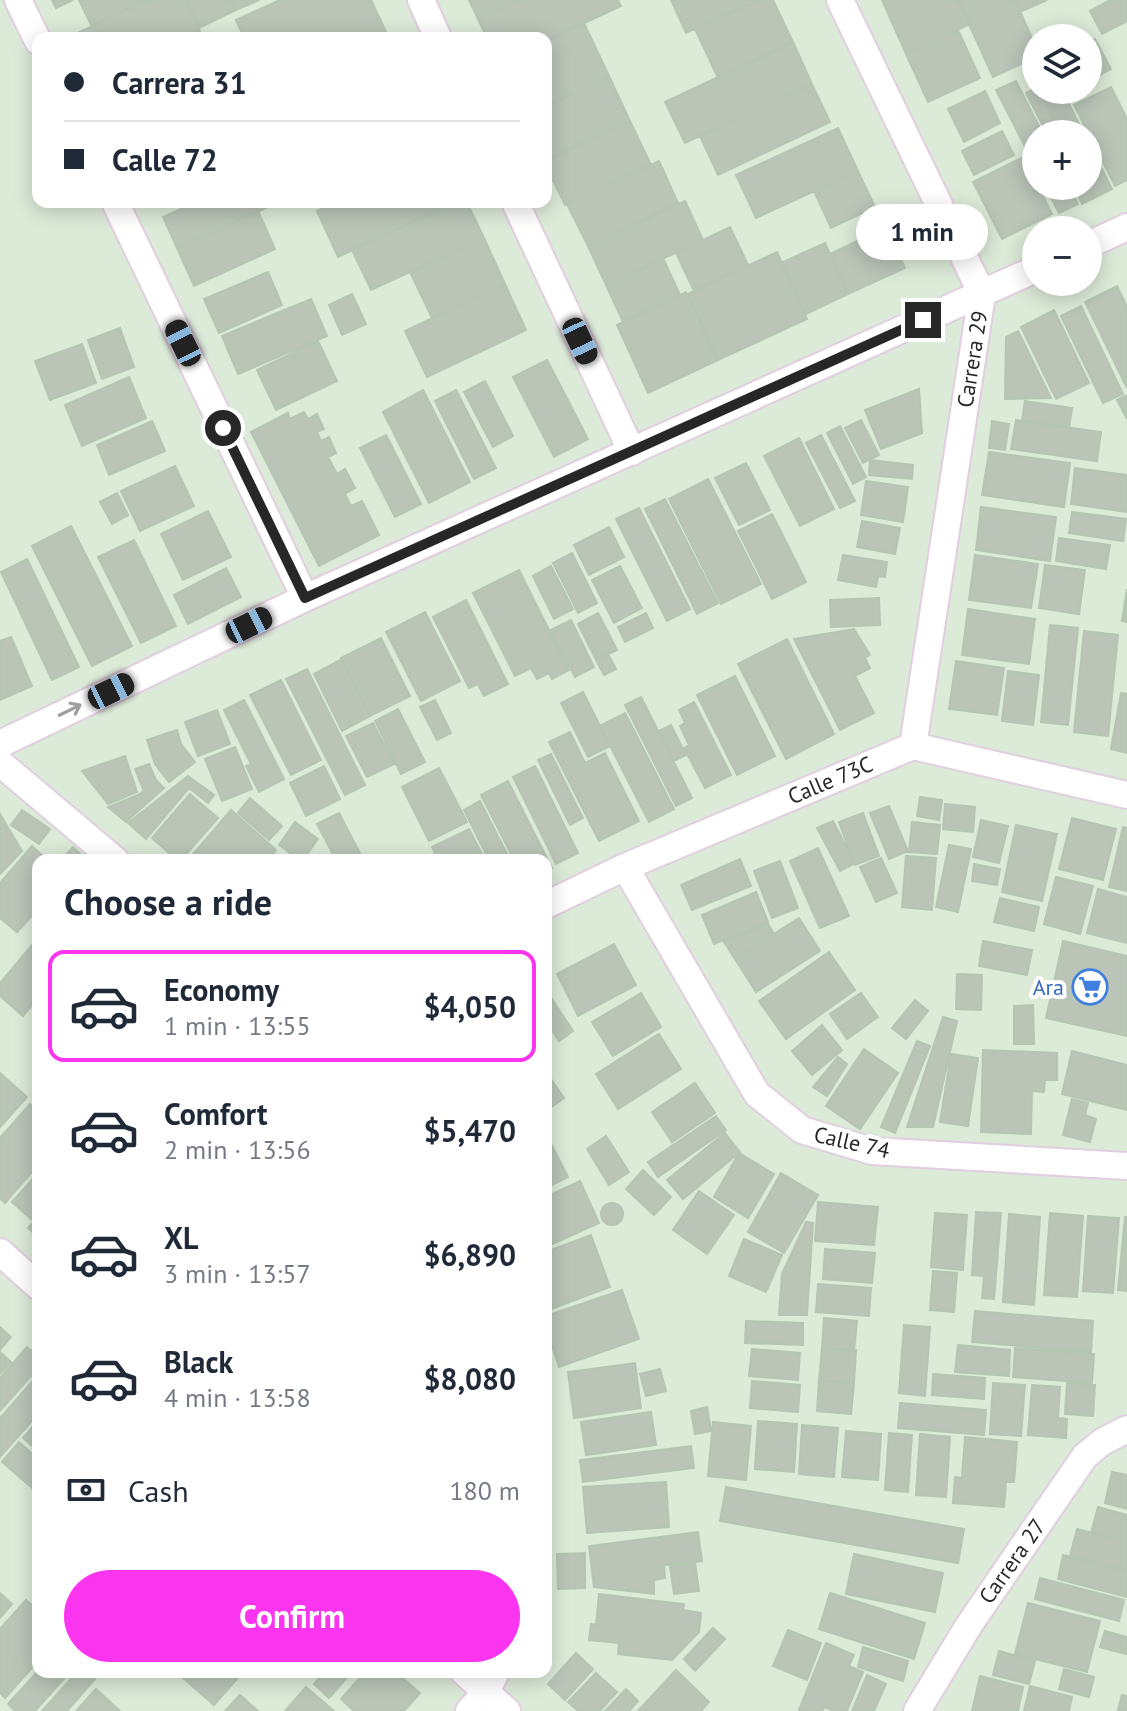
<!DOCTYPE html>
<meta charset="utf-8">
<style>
body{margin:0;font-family:"PT Sans",sans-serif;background:#f2f2f3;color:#1f2937;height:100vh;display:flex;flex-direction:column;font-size:30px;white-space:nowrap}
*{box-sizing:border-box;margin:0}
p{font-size:26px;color:#747a83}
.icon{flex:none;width:44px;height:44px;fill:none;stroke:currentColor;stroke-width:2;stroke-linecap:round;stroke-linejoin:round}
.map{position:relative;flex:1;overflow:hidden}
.details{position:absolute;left:32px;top:854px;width:520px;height:824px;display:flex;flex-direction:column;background:#fff;border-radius:16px;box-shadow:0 4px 20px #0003}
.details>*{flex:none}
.banner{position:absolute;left:32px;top:32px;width:520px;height:176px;border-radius:16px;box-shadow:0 4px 20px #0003;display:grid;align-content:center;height:176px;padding:0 32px;background:#fff}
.controls{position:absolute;left:1022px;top:24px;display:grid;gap:16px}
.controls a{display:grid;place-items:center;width:80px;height:80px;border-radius:50%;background:#fff;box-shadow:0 4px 20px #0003;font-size:40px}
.end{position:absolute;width:36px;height:36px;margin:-18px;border:10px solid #272727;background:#fff;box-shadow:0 0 0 4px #fff}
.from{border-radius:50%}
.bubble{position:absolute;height:56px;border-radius:28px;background:#fff;box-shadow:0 4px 20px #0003;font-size:26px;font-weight:700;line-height:56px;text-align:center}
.car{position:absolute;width:24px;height:48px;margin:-24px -12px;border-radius:10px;box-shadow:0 0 6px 2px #0007;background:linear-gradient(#222 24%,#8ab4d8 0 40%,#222 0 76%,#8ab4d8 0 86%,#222 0)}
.banner b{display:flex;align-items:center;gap:28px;height:76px;font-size:30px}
.banner b+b{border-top:2px solid #e0e1e3}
.banner i{width:20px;height:20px;background:#1f2937}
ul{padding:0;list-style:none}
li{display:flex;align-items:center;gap:24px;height:112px;margin:0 16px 12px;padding:0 16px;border:4px solid transparent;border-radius:16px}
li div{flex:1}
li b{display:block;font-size:30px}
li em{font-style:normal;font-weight:700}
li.active{border-color:#fb34f0}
li>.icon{width:72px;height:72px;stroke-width:1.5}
h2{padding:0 32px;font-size:36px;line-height:96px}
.pay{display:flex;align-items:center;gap:20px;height:88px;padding:0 32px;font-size:30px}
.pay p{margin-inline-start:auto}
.button{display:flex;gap:16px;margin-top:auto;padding:16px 32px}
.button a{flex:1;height:92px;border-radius:48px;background:#fb34f0;color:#fff;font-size:32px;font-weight:700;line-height:92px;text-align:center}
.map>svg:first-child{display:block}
.building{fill:#bac5b8;stroke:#b4c5b2;stroke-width:2}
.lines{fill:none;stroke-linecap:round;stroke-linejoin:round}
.minor-casing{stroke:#e1cee0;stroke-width:30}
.minor{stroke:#fff;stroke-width:26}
.oneway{stroke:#9e9e9e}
.route{stroke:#272727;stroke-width:10}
.labels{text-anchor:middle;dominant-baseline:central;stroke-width:8;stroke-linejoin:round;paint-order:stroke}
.street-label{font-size:22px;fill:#272727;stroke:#fff}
.shop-label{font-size:22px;fill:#366cbe;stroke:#fff;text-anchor:end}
</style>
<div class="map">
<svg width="1127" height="1711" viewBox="0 0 1127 1711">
<rect width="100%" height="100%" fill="#dcead8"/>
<path class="building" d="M52,0H73L56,8Z
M79,0H145L91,25Z
M149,0H186L200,31L186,38H72L71,36Z
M186,0H232L236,10L199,28Z
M232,0H259L236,10Z
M280,0H371L389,38H244L236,20Z
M469,0H518L478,19Z
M518,0H618L621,6L546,41V38H487L478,19Z
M671,0H758L686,33Z
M758,0H773L793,42L718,78L695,29Z
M882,0H958L970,24L906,54Z
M958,0H1015L1036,47V57L993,77Z
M1015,0H1047L1020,12Z
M1110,0H1127V21L1102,34L1090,11Z
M584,23L609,76L546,106V41Z
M958,30L980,78L928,102L906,54Z
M1095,39L1111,69L1088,81V42Z
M793,42L812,84L685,143L665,102Z
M609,76L630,121L546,160V106Z
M1016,81L1043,134H1036V168L996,90Z
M812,84L830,122L718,175L700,136Z
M1111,87L1127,119V180L1115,186L1074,105Z
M1036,88V90H1039L1062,134H1047L1026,93Z
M1039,90H1062L1084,134H1062Z
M985,91L1000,123L964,142L948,109Z
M630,121L651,165L565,205L546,166V160Z
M838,128L858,171L756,218L736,175Z
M1002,131L1014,155L974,175L962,151Z
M1088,141L1112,189L1094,198L1088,186Z
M1023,157L1036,183V186H1038L1052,214L1002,239L973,182Z
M659,161L678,203L588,246L567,204Z
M858,171L875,207L831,228L814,191Z
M1045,186H1069L1078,204L1059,213Z
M1073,186H1088L1094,198L1082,204Z
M685,201L703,240L606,285L588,246Z
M197,202H264L266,208L177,248L163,217Z
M336,202H455L338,257L317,211Z
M455,202H467L484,238L371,290L352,250Z
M258,211L275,249L194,286L177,248Z
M730,227L748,265L694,291L676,253Z
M886,227L905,268L848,294L830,254Z
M484,238L505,284L432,318L410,272Z
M825,243L848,294L806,314L781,263Z
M777,252L807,319L718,360L688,294Z
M663,258L680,295L623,322L606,285Z
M268,272L282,305L219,333L204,299Z
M505,284L526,330L427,377L405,331Z
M1117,286L1127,307V388L1085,302Z
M686,292L718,360L648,393L617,325Z
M352,294L366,324L342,335L329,305Z
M311,299L327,336L238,374L222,336Z
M1081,306L1123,394L1103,403L1061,316Z
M1054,310L1089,383L1056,399L1021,327Z
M120,328L134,367L102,379L88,340Z
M1018,331L1051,398L1005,399L1006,337Z
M318,341L337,381L276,410L257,370Z
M82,344L96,383L50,400L35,361Z
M547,360L588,439L554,457L513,377Z
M129,377L146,418L82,446L65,405Z
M485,381L513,436L493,447L464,392Z
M919,389L922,433L881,449L865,410Z
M423,390L470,482L429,503L383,412Z
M456,390L496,468L474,479L435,401Z
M1127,395V419L1117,400Z
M1025,401L1072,408L1069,428L1022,421Z
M304,412L308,419L317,414L324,429L317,432L321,441L329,437L336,453L328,457L337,474L345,469L355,488L345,494L351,506L362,501L379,535L319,566L251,432L288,413L290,419Z
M861,420L879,455L863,463L845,428Z
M1016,420L1101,432L1097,461L1011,449Z
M152,421L165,451L109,475L97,445Z
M992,421L1009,424L1005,450L989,448Z
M840,426L866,477L853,484L827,433Z
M386,435L421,504L395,517L360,448Z
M821,435L855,501L840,508L806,443Z
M799,438L834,509L800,526L764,456Z
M989,452L1070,463L1064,507L982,495Z
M870,460L913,465L912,479L869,475Z
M746,463L770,510L739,525L715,478Z
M175,466L194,506L140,531L121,491Z
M1075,468L1127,475V512L1071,504Z
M708,479L761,584L721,604L669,499Z
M866,481L908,487L903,522L861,515Z
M117,493L128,515L112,524L100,502Z
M665,499L718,603L697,614L645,509Z
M981,507L1056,517L1050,561L976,550Z
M639,508L690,609L667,621L616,519Z
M208,511L231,557L183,580L161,534Z
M1072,512L1126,519L1123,541L1069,533Z
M772,514L806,582L772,599L738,531Z
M862,521L900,528L895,554L857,547Z
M71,526L132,646L92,666L32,546Z
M609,527L624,557L589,575L574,545Z
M1059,538L1110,545L1106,569L1056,561Z
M134,540L176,626L141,643L98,557Z
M572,553L597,603L578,613L553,563Z
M843,555L887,562L885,577L878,576L876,587L838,580Z
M975,555L1038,564L1031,608L969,600Z
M27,559L79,667L52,680L1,572Z
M1045,565L1085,570L1079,614L1039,608Z
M551,566L573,609L554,619L533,576Z
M620,566L642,608L614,623L592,580Z
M226,568L241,597L188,624L174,595Z
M519,570L569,670L552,679L549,673L537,679L531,668L515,676L473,593Z
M1127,589V622L1122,621Z
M879,598L880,625L831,627L830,600Z
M466,600L508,684L484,696L478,684L469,688L433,617Z
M968,609L1035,619L1029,664L962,655Z
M425,612L460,681L421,701L386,632Z
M598,613L617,650L596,660L578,624Z
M646,613L653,628L625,642L618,627Z
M571,620L594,667L575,677L551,630Z
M1050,625L1078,628L1068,725L1041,722Z
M854,629L870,655L865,658L870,668L855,676L874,713L840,730L794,639Z
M1084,631L1118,635L1108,736L1074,732Z
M11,637L32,686L0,700V641Z
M381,638L410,696L370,716L341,658Z
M787,639L834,734L786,759L738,664Z
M608,654L616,669L604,675L596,660Z
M342,659L370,716L342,731L314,674Z
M956,661L1004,668L997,715L949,709Z
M307,669L365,785L345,795L286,679Z
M1008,671L1039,675L1033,725L1002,721Z
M735,676L775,756L737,775L697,695Z
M281,680L321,760L291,775L250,695Z
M583,692L610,746L588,757L561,703Z
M1121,693L1127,694V753L1111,749Z
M641,697L692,798L676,806L625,705Z
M244,700L284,779L259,792L246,766L251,764L224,710Z
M435,700L451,733L437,740L420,707Z
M694,702L731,775L705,788L684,748L689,745L680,726L685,723L679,710Z
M398,709L425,762L401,774L375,721Z
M217,710L230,744L198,756L185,722Z
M625,713L674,809L649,822L600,726Z
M373,723L394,764L367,777L346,736Z
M671,725L686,755L674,761L659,731Z
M177,730L181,744L195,762L169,782L155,764L147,740Z
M570,732L585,763L605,753L639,821L599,841L549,742Z
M235,747L252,789L222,801L205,759Z
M551,754L583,818L570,825L538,760Z
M125,756L137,792L108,804L82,771Z
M149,764L156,780L164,788L126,822L108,807L138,795L144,791L135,769Z
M324,766L340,799L306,816L290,783Z
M535,766L578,853L556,864L513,777Z
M439,768L467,822L429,841L402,787Z
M188,776L214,795L208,803L189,788L146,839L128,823Z
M508,781L552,868L546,871V860H514L481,795Z
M190,794L218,818L181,860H177L152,838Z
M920,797L942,800L939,820L917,816Z
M250,798L282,826L269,840L238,813Z
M480,801L510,860H489L464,810Z
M945,804L975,807L973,832L943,829Z
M889,806L908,851L889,859L870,813Z
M22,810L50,829L39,844L11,825Z
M231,810L276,850L268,860H188Z
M339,813L362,857L356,860H336L317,824Z
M863,813L879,856L855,865L839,822Z
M0,814L22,851L0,874Z
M1072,818L1116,829L1103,880L1059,869Z
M981,820L1008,826L999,863L973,857Z
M833,821L855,863L840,871L817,828Z
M295,822L318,839L303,860H300L279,845Z
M912,822L940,825L937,854L909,852Z
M1016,825L1057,834L1042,901L1002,892Z
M1123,827L1127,828V891L1109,887Z
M469,829L485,860H438L432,847Z
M949,845L971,849L958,912L936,907Z
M32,846L47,860H38V909L17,932L0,918V883Z
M73,847L87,860H61Z
M818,848L849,916L820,928L790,861Z
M906,856L936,858L932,910L902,907Z
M881,858L897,893L876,902L860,867Z
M740,859L751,886L692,910L681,885Z
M780,861L798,908L772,918L754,871Z
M974,864L1000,869L997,885L972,881Z
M1056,877L1093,886L1080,934L1044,924Z
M1098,889L1127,897V943L1087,933Z
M756,892L768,922L714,944L702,915Z
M1000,898L1039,907L1034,931L994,922Z
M799,918L820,951L756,992L735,959Z
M768,924L774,934L735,959L724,942Z
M38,938V998L23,1016L0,996V983Z
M983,941L1032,950L1027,975L979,966Z
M1063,941L1127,956V1036L1046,1018Z
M614,944L636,985L578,1016L557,974Z
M829,952L855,990L786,1039L759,1001Z
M957,974L982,975L981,1010L956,1009Z
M546,990L573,1031L559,1041L546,1021Z
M641,993L661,1027L613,1056L592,1022Z
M861,993L878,1017L847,1039L830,1014Z
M915,1000L928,1011L906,1039L892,1028Z
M1033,1005L1034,1044H1014V1006Z
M943,1017L957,1021L933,1127H907Z
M822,1025L842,1050L812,1075L792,1051Z
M659,1034L681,1069L618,1109L596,1074Z
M917,1041L930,1046L895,1133L881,1127Z
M864,1049L898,1073L860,1129L826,1106Z
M983,1050L1057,1053V1080H1045L1044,1092L1032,1091L1031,1134L981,1132Z
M1072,1051L1127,1065V1110L1062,1094Z
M951,1054L978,1058L968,1126L940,1122Z
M838,1057L847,1064L827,1096L813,1087Z
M546,1072L564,1098L546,1111Z
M0,1073L27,1097L0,1127Z
M695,1083L715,1113L672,1142L652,1112Z
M1072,1099L1088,1103L1085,1115L1096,1119L1090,1142L1063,1135Z
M30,1104L38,1111V1165L5,1203L0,1198V1138Z
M716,1116L726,1130L658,1177L648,1162Z
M725,1133L740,1152L683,1199L667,1180Z
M546,1134L568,1177L546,1188Z
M606,1136L629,1172L609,1185L587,1149Z
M739,1153L774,1174L748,1218L714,1197Z
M643,1170L671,1197L654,1215L626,1189Z
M38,1173V1210L31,1219L12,1202Z
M781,1173L818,1195L784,1253L748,1232Z
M580,1181L599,1223L546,1247V1197Z
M699,1191L734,1215L707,1254L673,1230Z
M818,1202L878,1207L874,1245L815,1241Z
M601 1214a11 11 0 1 1 22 0a11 11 0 1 1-22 0Z
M976,1212L1001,1213L994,1299L982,1298L984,1276L972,1275Z
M935,1213L967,1215L963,1270L931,1267Z
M1050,1213L1083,1216L1077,1297L1044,1295Z
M1009,1214L1040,1217L1034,1305L1003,1302Z
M1088,1216L1119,1218L1113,1293L1083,1291Z
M38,1217V1237L28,1228Z
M1125,1217H1127V1291L1118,1290Z
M806,1222L813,1223L807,1315H779L782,1274Z
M591,1235L610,1287L546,1311V1252Z
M744,1239L782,1255L766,1292L729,1276Z
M825,1249L875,1253L872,1283L823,1279Z
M933,1271L957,1273L954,1312L930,1310Z
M818,1284L871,1288L869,1316L816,1312Z
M622,1290L639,1339L559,1367L546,1328V1316Z
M975,1311L1093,1321L1091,1352L972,1342Z
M824,1318L857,1321L854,1351L822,1348Z
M746,1321L803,1323V1345L745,1343Z
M904,1325L930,1327L925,1396L899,1393Z
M0,1327L11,1337L0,1350Z
M958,1345L1010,1350L1009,1376L955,1372Z
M27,1347L38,1357V1368L0,1411V1378Z
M822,1348L856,1350L854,1383L819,1380Z
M1015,1348L1094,1354L1092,1383L1013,1377Z
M752,1349L800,1353L798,1380L749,1376Z
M0,1352L11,1362L0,1374Z
M635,1363L641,1408L574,1418L568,1372Z
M660,1369L666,1391L646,1396L640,1374Z
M933,1374L985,1378L984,1399L932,1395Z
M38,1375V1414L0,1457V1418Z
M819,1380L854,1383L851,1414L817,1411Z
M752,1381L800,1385L798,1412L750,1408Z
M993,1383L1025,1385L1021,1436L990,1434Z
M1067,1383L1095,1385L1093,1416L1065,1414Z
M1032,1385L1060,1387L1058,1418L1067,1419L1066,1438L1028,1435Z
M900,1403L986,1410L984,1435L898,1428Z
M707,1407L711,1431L695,1434L691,1411Z
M651,1412L656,1445L586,1455L581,1422Z
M38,1421V1451L23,1438Z
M758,1421L797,1424L794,1472L755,1469Z
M713,1422L751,1426L746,1480L708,1476Z
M802,1425L838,1428L834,1477L799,1474Z
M846,1431L881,1434L878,1480L842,1477Z
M889,1433L912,1435L908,1492L885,1490Z
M920,1434L950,1437L946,1497L916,1495Z
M965,1437L1017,1442L1014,1482H1006L1004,1507L953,1503L955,1477L962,1478Z
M19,1442L38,1459V1493L2,1462Z
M691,1446L694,1468L583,1482L580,1460Z
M1112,1472L1127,1475V1509L1105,1503Z
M666,1482L669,1527L587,1533L583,1487Z
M726,1487L964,1529L958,1563L720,1521Z
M1098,1507L1127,1515V1542L1091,1533Z
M1077,1529L1127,1542V1571L1070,1556Z
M698,1532L702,1561L664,1565L665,1578L654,1580V1594L594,1587L589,1546Z
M585,1553V1588L558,1589L557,1554Z
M854,1554L943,1573L935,1612L846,1594Z
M1063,1555L1127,1571V1597L1058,1579Z
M695,1563L699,1591L674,1594L670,1566Z
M1040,1578L1124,1600L1119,1621L1035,1599Z
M0,1593L12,1604L0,1618Z
M830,1593L925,1623L914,1659L819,1629Z
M599,1594L684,1604L683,1610L701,1613L699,1632L672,1660L618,1654L619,1643L589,1640L591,1624L596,1625Z
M26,1600L38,1610V1661L5,1698L0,1693V1629Z
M1028,1603L1100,1621L1087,1672L1015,1654Z
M713,1628L725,1639L695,1671L684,1659Z
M788,1630L821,1643L807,1680L773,1666Z
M1105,1631L1127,1637L1126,1654L1100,1647Z
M826,1643L854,1655L849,1666L863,1672L847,1711H834L824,1707L822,1711H801L799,1710Z
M863,1647L908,1661L903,1681L858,1667Z
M999,1651L1035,1661L1029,1684L993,1675Z
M576,1653L593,1669L565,1700L548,1684Z
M1064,1669L1094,1677L1089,1697L1059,1689Z
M676,1670L709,1702L701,1711H638Z
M38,1671L70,1672L35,1711H15L8,1704Z
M77,1672H101L67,1711H42Z
M184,1672H243L214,1705L181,1676Z
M325,1672H352L329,1698L314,1684Z
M365,1672H396L420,1693L404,1711H354L341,1699Z
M596,1673L617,1692L600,1711H578L568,1702Z
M867,1675L886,1684L874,1711H852Z
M980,1676L1023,1687L1018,1711H972Z
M1030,1686L1072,1697L1069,1711H1024Z
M306,1687L334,1711H285Z
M96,1689L120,1711H76Z
M626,1689L638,1701L629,1711H605Z
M240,1695L258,1711H225Z
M1122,1695L1127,1696V1711L1118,1710Z"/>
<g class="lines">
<defs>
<path id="minor" d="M18,0L38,41
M421,0L438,38
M840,0L982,294L913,746
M115,202L305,598
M515,202L632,452
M1088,245L1127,227
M0,744L305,598L1036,269
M0,763L115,860
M625,867L757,1094L802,1130L872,1151L1127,1166
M546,905L625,867L913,746L1127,795
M0,1252L38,1286
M464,1672L507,1711
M469,1711L486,1692L496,1672
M917,1711L969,1625L1085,1456L1102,1442L1127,1429"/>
</defs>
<use href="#minor" class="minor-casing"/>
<use href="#minor" class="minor"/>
</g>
<defs><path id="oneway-shaft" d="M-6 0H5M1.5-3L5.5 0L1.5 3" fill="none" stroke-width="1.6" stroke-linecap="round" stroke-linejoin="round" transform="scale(2)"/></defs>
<use class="oneway" href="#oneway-shaft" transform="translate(70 710) rotate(-26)"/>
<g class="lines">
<path class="route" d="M223,428L305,598L923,320"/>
</g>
<defs>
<symbol id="supermarket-ring" viewBox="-11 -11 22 22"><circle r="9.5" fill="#fff" stroke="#3f7fe0" stroke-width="1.5"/><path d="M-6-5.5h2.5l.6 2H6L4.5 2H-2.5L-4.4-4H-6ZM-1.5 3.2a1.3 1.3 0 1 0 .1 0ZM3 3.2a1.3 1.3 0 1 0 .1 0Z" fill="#3f7fe0"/></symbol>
</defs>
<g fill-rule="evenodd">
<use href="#supermarket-ring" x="1070" y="967" width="40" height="40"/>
</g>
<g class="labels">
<g class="street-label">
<text transform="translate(972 359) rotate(-81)">Carrera 29</text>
<text transform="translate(830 780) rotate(-23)">Calle 73C</text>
<text transform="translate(852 1142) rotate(13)">Calle 74</text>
<text transform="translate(1012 1561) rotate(-55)">Carrera 27</text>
</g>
<g class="shop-label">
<text x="1064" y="987">Ara</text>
</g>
</g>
</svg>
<div class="controls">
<a><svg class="icon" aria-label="layers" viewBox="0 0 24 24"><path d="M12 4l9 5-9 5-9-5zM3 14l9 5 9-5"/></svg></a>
<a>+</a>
<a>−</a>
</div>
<i class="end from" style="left:223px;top:428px"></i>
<i class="end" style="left:923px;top:320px"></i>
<div class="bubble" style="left:856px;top:204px;width:132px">1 min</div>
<i class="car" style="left:580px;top:341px;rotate:155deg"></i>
<i class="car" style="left:183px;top:343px;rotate:334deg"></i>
<i class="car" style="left:249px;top:625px;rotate:64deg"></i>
<i class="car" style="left:111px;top:691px;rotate:64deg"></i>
<div class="banner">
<b><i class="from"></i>Carrera 31</b>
<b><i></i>Calle 72</b>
</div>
<section class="details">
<h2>Choose a ride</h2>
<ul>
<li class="active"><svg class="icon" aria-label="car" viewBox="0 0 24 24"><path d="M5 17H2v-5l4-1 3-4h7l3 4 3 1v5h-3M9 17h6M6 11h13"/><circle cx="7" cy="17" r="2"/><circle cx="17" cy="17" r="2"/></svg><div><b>Economy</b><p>1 min · 13:55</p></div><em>$4,050</em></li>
<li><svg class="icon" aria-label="car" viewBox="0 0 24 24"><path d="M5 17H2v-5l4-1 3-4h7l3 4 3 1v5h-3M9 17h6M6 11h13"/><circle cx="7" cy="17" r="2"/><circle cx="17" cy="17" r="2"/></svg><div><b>Comfort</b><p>2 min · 13:56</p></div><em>$5,470</em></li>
<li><svg class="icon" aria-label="car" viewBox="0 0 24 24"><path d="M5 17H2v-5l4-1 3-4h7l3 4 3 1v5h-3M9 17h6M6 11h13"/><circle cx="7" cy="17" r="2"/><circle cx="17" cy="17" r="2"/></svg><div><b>XL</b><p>3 min · 13:57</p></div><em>$6,890</em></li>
<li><svg class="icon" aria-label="car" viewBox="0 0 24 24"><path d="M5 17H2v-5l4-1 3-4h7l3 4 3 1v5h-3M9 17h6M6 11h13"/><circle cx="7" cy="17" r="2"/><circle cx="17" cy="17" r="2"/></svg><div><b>Black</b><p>4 min · 13:58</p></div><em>$8,080</em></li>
</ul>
<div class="pay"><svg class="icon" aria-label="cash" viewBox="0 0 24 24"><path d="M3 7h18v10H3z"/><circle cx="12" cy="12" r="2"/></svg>Cash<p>180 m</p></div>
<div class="button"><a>Confirm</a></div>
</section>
</div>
